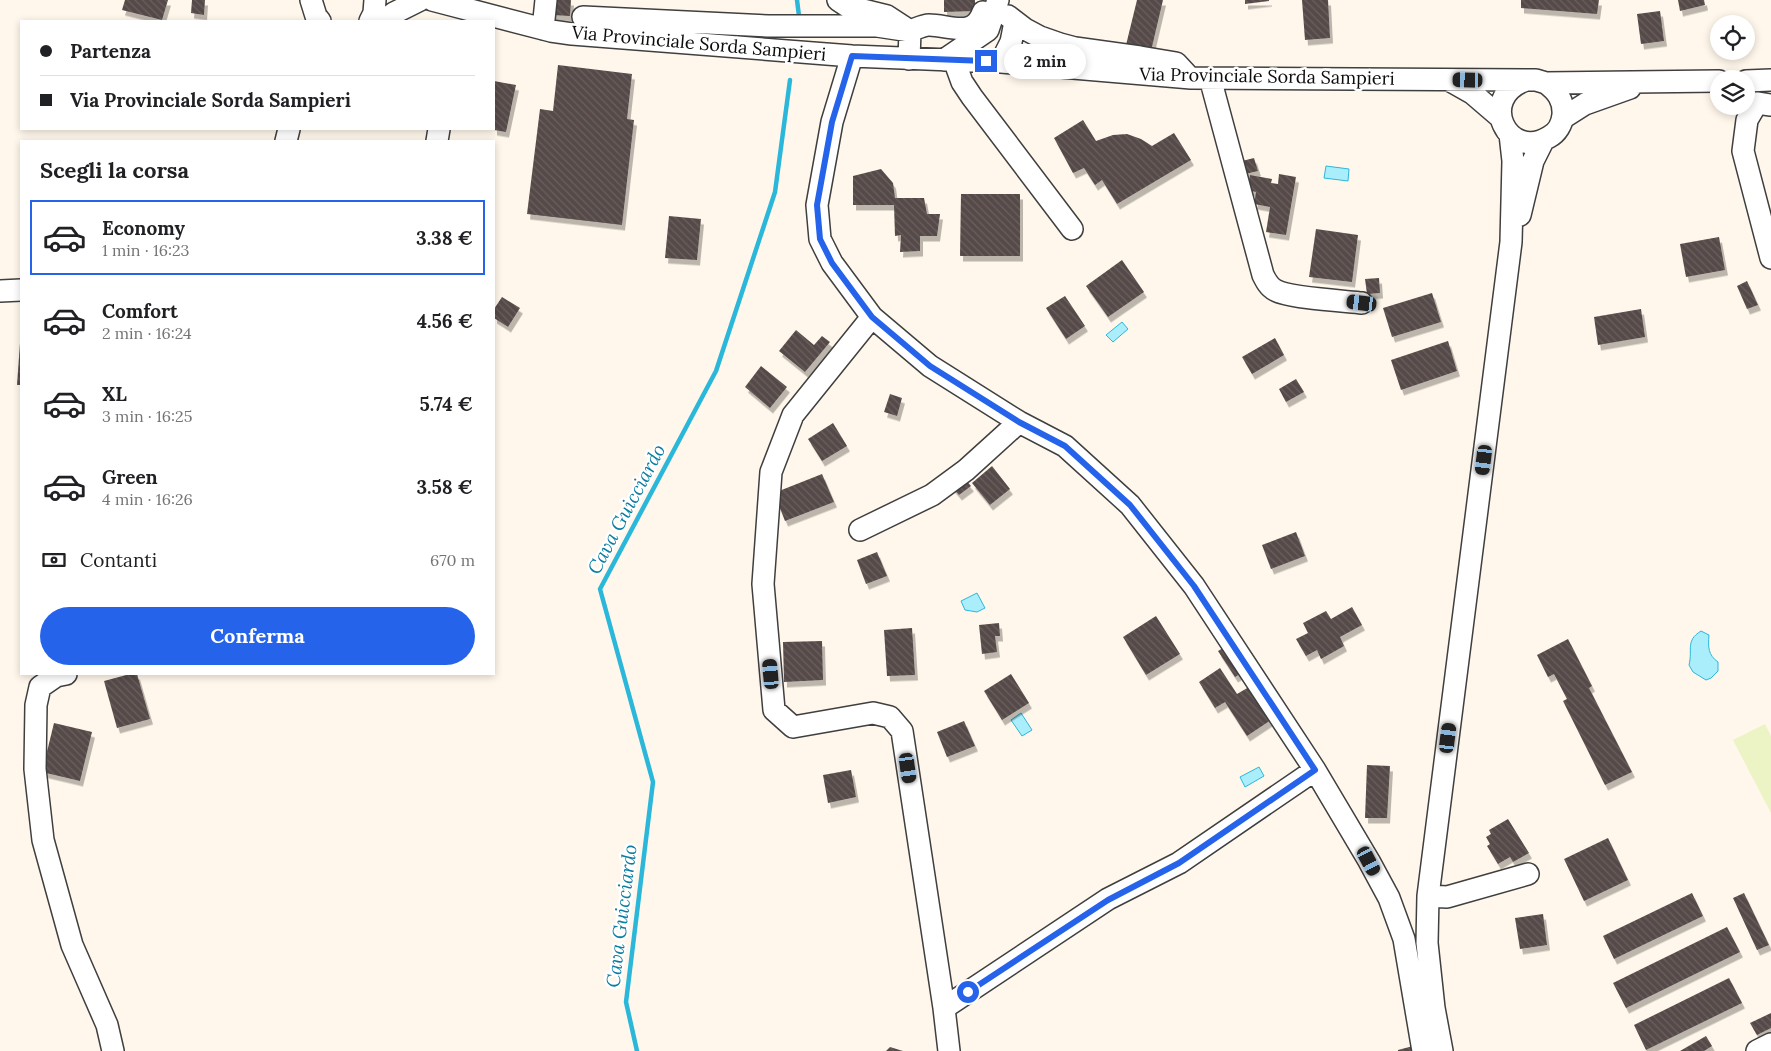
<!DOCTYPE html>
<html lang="it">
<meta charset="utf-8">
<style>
body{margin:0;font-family:Lora,serif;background:#f2f2f2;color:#202124;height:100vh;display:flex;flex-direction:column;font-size:19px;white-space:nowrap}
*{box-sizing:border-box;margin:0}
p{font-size:16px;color:#757577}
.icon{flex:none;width:28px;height:28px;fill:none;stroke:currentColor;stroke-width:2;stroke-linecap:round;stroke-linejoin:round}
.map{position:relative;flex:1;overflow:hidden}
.details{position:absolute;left:20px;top:140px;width:475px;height:535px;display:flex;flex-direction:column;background:#fff;border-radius:0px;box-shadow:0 2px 8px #0003}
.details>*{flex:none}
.top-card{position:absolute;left:20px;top:20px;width:475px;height:110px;border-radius:0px;box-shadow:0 2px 8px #0003;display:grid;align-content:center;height:110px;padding:0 20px;background:#fff}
.tools{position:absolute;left:1710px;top:15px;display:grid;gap:10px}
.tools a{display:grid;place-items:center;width:45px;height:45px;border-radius:50%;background:#fff;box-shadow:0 2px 8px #0003;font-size:25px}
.end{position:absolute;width:22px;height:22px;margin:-11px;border:6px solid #2563eb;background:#fff;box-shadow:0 0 0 2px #fff}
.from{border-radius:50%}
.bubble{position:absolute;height:35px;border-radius:18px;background:#fff;box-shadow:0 2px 8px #0003;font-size:16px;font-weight:800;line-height:35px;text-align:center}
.car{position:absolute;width:15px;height:30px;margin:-15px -8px;border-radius:6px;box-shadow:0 0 4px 1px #0007;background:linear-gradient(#222 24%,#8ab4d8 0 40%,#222 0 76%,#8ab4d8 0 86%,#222 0)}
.top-card b{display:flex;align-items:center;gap:18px;height:48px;font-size:19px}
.top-card b+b{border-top:1px solid #e0e0e0}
.top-card i{width:12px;height:12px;background:#202124}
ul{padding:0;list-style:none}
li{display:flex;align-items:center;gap:15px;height:75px;margin:0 10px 8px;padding:0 10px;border:2px solid transparent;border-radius:0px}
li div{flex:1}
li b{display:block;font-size:19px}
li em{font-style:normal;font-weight:800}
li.active{border-color:#2563eb}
li>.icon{width:45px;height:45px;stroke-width:1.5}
h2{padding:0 20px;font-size:22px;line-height:60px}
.pay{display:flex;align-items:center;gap:12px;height:55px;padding:0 20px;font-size:19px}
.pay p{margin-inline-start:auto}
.cta{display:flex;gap:10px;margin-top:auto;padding:10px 20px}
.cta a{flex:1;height:58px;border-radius:30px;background:#2563eb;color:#fff;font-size:20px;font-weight:800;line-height:58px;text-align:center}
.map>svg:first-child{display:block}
.pitch{fill:#ecf3c4}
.water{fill:#aaeefc;stroke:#2bb7da}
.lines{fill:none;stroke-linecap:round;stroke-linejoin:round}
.stream{stroke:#2bb7da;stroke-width:4.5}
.building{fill:url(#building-back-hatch);filter:url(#shadow)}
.minor-casing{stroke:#3f3f3f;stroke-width:24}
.minor{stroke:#fff;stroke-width:21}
.route{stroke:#2563eb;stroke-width:6}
.labels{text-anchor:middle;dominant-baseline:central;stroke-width:5;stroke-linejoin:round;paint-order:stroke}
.street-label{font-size:18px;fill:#0c0c0c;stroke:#fff}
.water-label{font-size:19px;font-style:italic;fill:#0a7da1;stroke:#fff}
</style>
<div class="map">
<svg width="1771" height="1051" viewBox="0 0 1771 1051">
<defs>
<pattern id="building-back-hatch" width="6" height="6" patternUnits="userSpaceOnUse" patternTransform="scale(1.25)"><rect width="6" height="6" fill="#564a48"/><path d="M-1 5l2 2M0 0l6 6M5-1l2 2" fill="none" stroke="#69605e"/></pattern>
<filter id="shadow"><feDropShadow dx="3" dy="5.5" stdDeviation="0" flood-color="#0004"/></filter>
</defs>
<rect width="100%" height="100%" fill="#fff7eb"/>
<path class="pitch" d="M1765,724L1771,736V813L1733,740Z"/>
<path class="water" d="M1326,166L1349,169L1348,181L1324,178Z
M1122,322L1128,329L1113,342L1106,335Z
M977,593L985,608L977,612L965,610L961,601Z
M1701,631L1709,635C1708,647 1708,655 1718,662V671L1711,678L1706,680L1693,672L1689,665C1693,649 1685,641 1701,631Z
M1021,713L1032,730L1022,736L1011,720Z
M1259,767L1264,776L1245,787L1240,777Z"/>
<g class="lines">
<path class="stream" d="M797,0L799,16
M637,1051L626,1002L653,782L600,589L716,371L775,192L790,80"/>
</g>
<path class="building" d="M125,0H168L162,20L122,10Z
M192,0H205L204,15L191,13Z
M553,0H571L570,16L552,15Z
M944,0H975V11L944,12Z
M1137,0H1163L1151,51L1126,45Z
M1245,0H1269V1L1245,4Z
M1302,0H1328L1330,38L1305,40Z
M1521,0H1599L1597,14L1521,8Z
M1678,0H1704L1705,5L1680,11Z
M1660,11L1664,41L1641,44L1637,14Z
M558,65L632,74L627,119L634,120L622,225L527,214L540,109L553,111Z
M494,81L516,85L506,132L494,130Z
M1083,120L1096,141L1113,135L1127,134L1141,139L1152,146L1174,133L1191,160L1117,204L1102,180L1095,185L1084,168L1073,173L1054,138Z
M1254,158L1258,171L1245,174L1242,161Z
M881,169L893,183L895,198H924L927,214H940L937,236H920V251L900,252L901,235L895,236L894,205H853V176Z
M1279,174L1296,177L1286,235L1266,232L1270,207L1254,204L1256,192L1247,190L1250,175L1272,179L1271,183L1278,184Z
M961,194H1020V256H960Z
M669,216L701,219L697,260L665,258Z
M1316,229L1358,235L1352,282L1309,277Z
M1719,237L1725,270L1686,277L1680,244Z
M1122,260L1144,292L1108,317L1086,286Z
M1379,278L1380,293L1367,294L1365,279Z
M1747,281L1758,305L1747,309L1737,286Z
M1432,293L1441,322L1392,337L1383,308Z
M1065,296L1085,326L1066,339L1046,308Z
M502,297L520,308L508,327L494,318V309Z
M1641,309L1645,337L1598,345L1594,317Z
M796,330L814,345L822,336L830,342L805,372L779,351Z
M1275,338L1284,355L1252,374L1242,357Z
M1448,341L1457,371L1401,390L1391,360Z
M20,343H21V385H17Z
M761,366L787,387L770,408L745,387Z
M1296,379L1304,392L1286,402L1279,389Z
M890,394L902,398L897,416L884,412Z
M833,423L847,446L822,461L808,439Z
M992,466L1010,489L990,505L972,483Z
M822,474L834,502L785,521L774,493Z
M964,478L971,486L959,495L952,487Z
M1296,532L1305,556L1271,569L1262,545Z
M877,552L887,576L866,584L857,560Z
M1352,607L1362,625L1340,637L1344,646L1321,659L1317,650L1306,656L1296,639L1308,633L1303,623L1326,611L1331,619Z
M1156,616L1180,654L1146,675L1123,637Z
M999,623L1000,636H995L997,652L982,654L979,625Z
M912,628L915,675L887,676L884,630Z
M1568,639L1592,686L1589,688L1632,772L1605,785L1563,701L1567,699L1554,674L1548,677L1537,655Z
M822,641L823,680L784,682L783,642Z
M1223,648L1240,674L1235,677L1218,651Z
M1220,668L1237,694L1249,687L1271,720L1247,736L1225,702L1215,708L1199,682Z
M130,674H137L150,719L117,728L104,681Z
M1011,674L1029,703L1002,720L984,691Z
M964,721L975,746L947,757L937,732Z
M54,723L92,732L80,781L42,772Z
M1367,765L1390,766L1387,818H1365Z
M851,770L856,797L828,803L823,775Z
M1508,819L1529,853L1513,862L1510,857L1498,864L1487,846L1490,844L1486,837L1491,834L1489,830Z
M1608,838L1628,880L1584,901L1564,859Z
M1692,893L1703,916L1614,959L1603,936Z
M1744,893L1769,945L1757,950L1733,898Z
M1543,914L1547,945L1520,949L1515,918Z
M1727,927L1740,952L1626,1008L1613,983Z
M1729,978L1742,1003L1646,1050L1634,1025Z
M1771,1013V1028L1757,1035L1750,1023Z
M1706,1036L1712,1046L1704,1051H1680Z
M1413,1046L1415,1051H1398V1050Z
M890,1047L903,1051H886Z"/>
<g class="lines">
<defs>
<path id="minor" d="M311,0L316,16L320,21
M432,0L551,31L572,34L852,56L1001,62L1191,78L1536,80L1546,83L1719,81
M838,0L847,6L887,16L910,31C916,29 923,25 929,25C949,25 974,39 983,12
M1008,16L1025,29L1040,37L1060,44L1075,48L1140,57L1176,63L1189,77
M583,17L768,26H877L910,31L909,59
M370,21L374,13L375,0
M383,21L394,13L420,0
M543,29L546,0
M852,56L832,122L817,205L820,239L832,263L872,317L930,366L1019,422L1065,446L1130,505L1194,586L1315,770L1369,861L1389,898L1404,939L1423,1051
M944,60L988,30L998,0
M954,60L962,82L972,97L1072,229
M1001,62L1011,42L1014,27
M1210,78L1263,275C1266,281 1269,287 1275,290C1288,298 1344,301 1362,303
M1449,80L1472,93L1500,117
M1526,80C1476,98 1508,162 1549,137C1557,133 1562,124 1563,115C1564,100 1557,91 1546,83
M1746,81L1771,80
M1771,105L1757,103L1747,120L1743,151L1771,258
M1563,118L1585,104L1630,88
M286,141L289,129
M437,141L439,129
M1520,215L1533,161L1543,141
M0,291L21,290
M872,317L793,415L771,472L763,584L774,710L793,727L873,713L890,717L902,731L944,1008L949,1051
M860,530L932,495L966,470L1019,422
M66,674L56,676L40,687L36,705L35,769L43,840L72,945L107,1025L113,1051
M1428,896L1447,897L1528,874
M944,1008L1108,899L1179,863L1315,770
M1442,1051L1434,1008L1427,943L1428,896L1511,242L1513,161L1510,134
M1757,1051L1771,1044"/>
</defs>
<use href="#minor" class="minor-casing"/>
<use href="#minor" class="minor"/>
</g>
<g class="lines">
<path class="route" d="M968,992L1108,900L1179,863L1315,770L1194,586L1130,505L1065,446L1019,422L930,366L872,317L832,263L820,239L817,205L832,122L852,56L986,61"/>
</g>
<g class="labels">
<g class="street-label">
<text transform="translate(699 43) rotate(5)">Via Provinciale Sorda Sampieri</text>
<text transform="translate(1267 76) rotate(1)">Via Provinciale Sorda Sampieri</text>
</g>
<g class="water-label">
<text transform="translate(626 509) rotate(-62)">Cava Guicciardo</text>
<text transform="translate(621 916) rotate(-83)">Cava Guicciardo</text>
</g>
</g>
</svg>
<div class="tools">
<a><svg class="icon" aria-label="locate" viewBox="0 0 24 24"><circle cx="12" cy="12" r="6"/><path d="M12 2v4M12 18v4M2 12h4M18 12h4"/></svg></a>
<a><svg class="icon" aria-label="layers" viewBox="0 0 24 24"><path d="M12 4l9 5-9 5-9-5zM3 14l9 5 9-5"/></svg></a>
</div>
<i class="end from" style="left:968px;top:992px"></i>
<i class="end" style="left:986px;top:61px"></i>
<div class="bubble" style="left:1004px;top:44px;width:82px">2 min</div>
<i class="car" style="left:1468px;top:80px;rotate:271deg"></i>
<i class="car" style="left:1362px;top:303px;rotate:277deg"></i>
<i class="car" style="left:1484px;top:460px;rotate:187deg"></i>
<i class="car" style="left:771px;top:674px;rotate:355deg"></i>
<i class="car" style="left:1448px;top:738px;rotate:7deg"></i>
<i class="car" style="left:908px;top:768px;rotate:172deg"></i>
<i class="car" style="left:1369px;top:861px;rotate:152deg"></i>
<div class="top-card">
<b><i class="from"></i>Partenza</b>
<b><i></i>Via Provinciale Sorda Sampieri</b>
</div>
<section class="details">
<h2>Scegli la corsa</h2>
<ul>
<li class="active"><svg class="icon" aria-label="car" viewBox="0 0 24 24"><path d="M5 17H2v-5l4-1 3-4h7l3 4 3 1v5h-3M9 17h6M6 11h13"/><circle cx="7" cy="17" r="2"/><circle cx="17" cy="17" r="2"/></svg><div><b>Economy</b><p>1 min · 16:23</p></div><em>3.38 €</em></li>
<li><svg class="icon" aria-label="car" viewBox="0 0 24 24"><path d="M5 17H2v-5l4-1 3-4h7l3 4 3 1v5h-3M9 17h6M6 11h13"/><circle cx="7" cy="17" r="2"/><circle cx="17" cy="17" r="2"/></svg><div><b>Comfort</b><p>2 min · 16:24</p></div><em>4.56 €</em></li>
<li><svg class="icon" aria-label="car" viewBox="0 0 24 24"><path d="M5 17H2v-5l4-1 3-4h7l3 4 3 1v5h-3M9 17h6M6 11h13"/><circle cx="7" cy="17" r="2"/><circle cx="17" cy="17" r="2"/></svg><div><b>XL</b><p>3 min · 16:25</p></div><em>5.74 €</em></li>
<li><svg class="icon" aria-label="car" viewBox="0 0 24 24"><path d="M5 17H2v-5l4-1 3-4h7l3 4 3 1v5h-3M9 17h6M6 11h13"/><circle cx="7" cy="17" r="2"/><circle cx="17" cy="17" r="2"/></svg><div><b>Green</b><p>4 min · 16:26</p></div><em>3.58 €</em></li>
</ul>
<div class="pay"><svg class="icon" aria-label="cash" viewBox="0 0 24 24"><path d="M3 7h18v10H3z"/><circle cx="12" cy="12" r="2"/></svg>Contanti<p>670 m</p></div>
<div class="cta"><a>Conferma</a></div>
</section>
</div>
